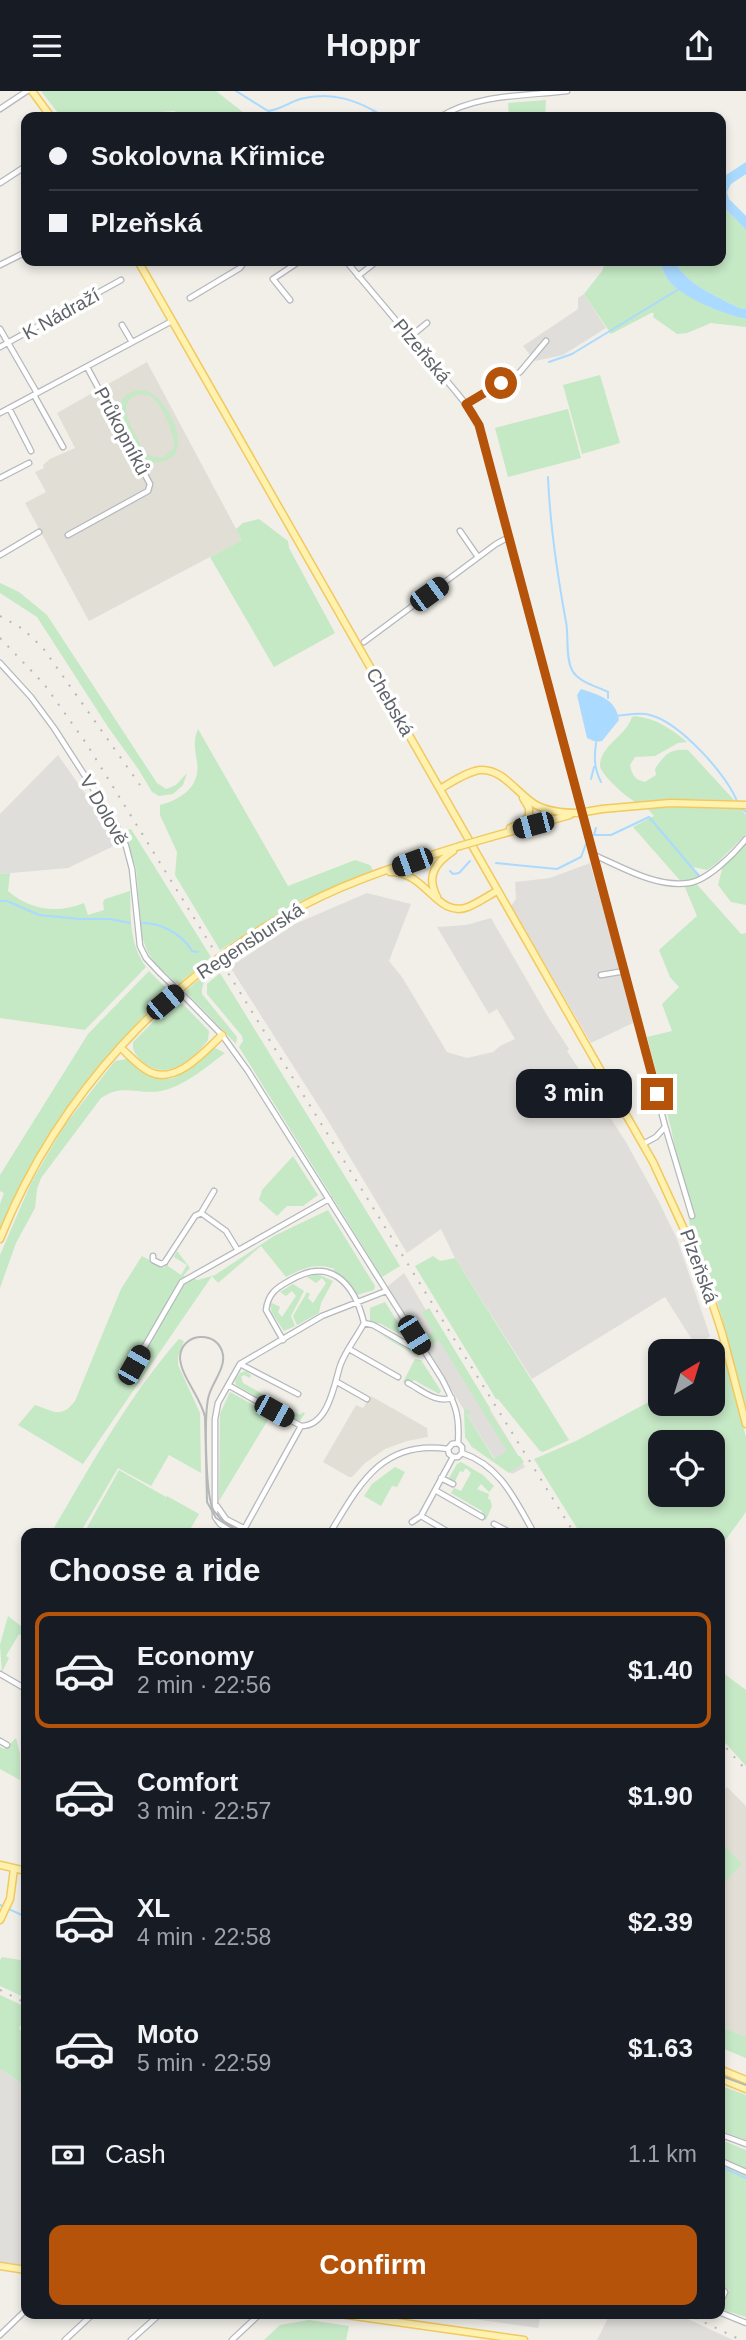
<!DOCTYPE html>
<meta charset="utf-8">
<style>
body{margin:0;font-family:Arial,sans-serif;background:#20242c;color:#f1f3f6;height:100vh;display:flex;flex-direction:column;font-size:26px;white-space:nowrap}
*{box-sizing:border-box;margin:0}
p{font-size:23px;color:#9ea1a6}
.icon{flex:none;width:38px;height:38px;fill:none;stroke:currentColor;stroke-width:2;stroke-linecap:round;stroke-linejoin:round}
.map{position:relative;flex:1;overflow:hidden}
.sheet{position:absolute;left:21px;top:1437px;width:704px;height:791px;display:flex;flex-direction:column;background:#171b24;border-radius:14px;box-shadow:0 4px 10px #0003}
.sheet>*{flex:none}
.banner{position:absolute;left:21px;top:21px;width:705px;height:154px;border-radius:14px;box-shadow:0 4px 10px #0003;display:grid;align-content:center;height:154px;padding:0 28px;background:#171b24}
.needle{width:46px;rotate:38deg}
.tools{position:absolute;left:648px;top:1248px;display:grid;gap:14px}
.tools a{display:grid;place-items:center;width:77px;height:77px;border-radius:14px;background:#171b24;box-shadow:0 4px 10px #0003;font-size:35px}
.end{position:absolute;width:32px;height:32px;margin:-16px;border:9px solid #b45309;background:#fff;box-shadow:0 0 0 4px #fff}
.from{border-radius:50%}
.bubble{position:absolute;height:49px;border-radius:14px;background:#171b24;box-shadow:0 4px 10px #0003;font-size:23px;font-weight:700;line-height:49px;text-align:center}
.car{position:absolute;width:21px;height:42px;margin:-21px -10px;border-radius:9px;box-shadow:0 0 5px 2px #0007;background:linear-gradient(#222 24%,#8ab4d8 0 40%,#222 0 76%,#8ab4d8 0 86%,#222 0)}
.banner b{display:flex;align-items:center;gap:24px;height:66px;font-size:26px}
.banner b+b{border-top:2px solid #363941}
.banner i{width:18px;height:18px;background:#f1f3f6}
ul{padding:0;list-style:none}
li{display:flex;align-items:center;gap:21px;height:116px;margin:0 14px 10px;padding:0 14px;border:4px solid transparent;border-radius:14px}
li div{flex:1}
li b{display:block;font-size:26px}
li em{font-style:normal;font-weight:700}
li.active{border-color:#b45309}
li>.icon{width:63px;height:63px;stroke-width:1.5}
h2{padding:0 28px;font-size:32px;line-height:84px}
.pay{display:flex;align-items:center;gap:18px;height:77px;padding:0 28px;font-size:26px}
.pay p{margin-inline-start:auto}
.action{display:flex;gap:14px;margin-top:auto;padding:14px 28px}
.action a{flex:1;height:80px;border-radius:14px;background:#b45309;color:#fff;font-size:28px;font-weight:700;line-height:80px;text-align:center}
header{display:flex;justify-content:space-between;align-items:center;height:91px;padding:0 28px;background:#171b24;font-size:32px;font-weight:700}
.map>svg:first-child{display:block}
.industrial{fill:#e0deda}
.education{fill:#e1ded6}
.green{fill:#c5e8c5;fill-rule:evenodd}
.water{fill:#aadaff}
.lines{fill:none;stroke-linecap:round;stroke-linejoin:round}
.stream{stroke:#aadaff;stroke-width:2}
.minor-casing{stroke:#b5b8bc;stroke-width:7}
.major-casing{stroke:#f2c960;stroke-width:9}
.minor{stroke:#fff;stroke-width:4.5}
.major{stroke:#fff2af;stroke-width:6}
.tram{stroke:#b6b7b8;stroke-width:2}
.rail{stroke:#b6b7b8;stroke-width:2;stroke-dasharray:2 9;stroke-linecap:butt}
.minor-bridge-casing{stroke:#b5b8bc;stroke-width:7;stroke-linecap:butt}
.major-bridge-casing{stroke:#f2c960;stroke-width:9;stroke-linecap:butt}
.minor-bridge{stroke:#fff;stroke-width:4.5}
.major-bridge{stroke:#fff2af;stroke-width:6}
.route{stroke:#b45309;stroke-width:9}
.labels{text-anchor:middle;dominant-baseline:central;stroke-width:7;stroke-linejoin:round;paint-order:stroke}
.street-label{font-size:19px;fill:#5f6368;stroke:#fff}
</style>
<header><svg class="icon" aria-label="menu" viewBox="0 0 24 24"><path d="M4 6h16M4 12h16M4 18h16"/></svg>Hoppr<svg class="icon" aria-label="share" viewBox="0 0 24 24"><path d="M12 15V3M7 8l5-5 5 5M5 13v7h14v-7"/></svg></header>
<div class="map">
<svg width="746" height="2249" viewBox="0 0 746 2249">
<rect width="100%" height="100%" fill="#f1efe8"/>
<path class="industrial" d="M584,203L606,237L563,264L535,270L523,255L578,218V207Z
M58,664L120,752L68,777L0,783V723Z
M590,772L635,931L591,952L511,815L516,808L515,791L550,787Z
M367,802L411,813L389,870L402,886L447,961L467,967L493,961L500,955L515,948L497,918L489,923L437,836L466,834L491,827L547,924L569,958L567,960L626,1051L659,1111L677,1148L710,1245L704,1250L696,1255L665,1206L532,1288L455,1167L441,1138L407,1162L327,1028L230,876L295,833Z
M404,1182L426,1219L429,1217L525,1376L512,1383L494,1367L395,1208L383,1199Z
M0,1978L26,1995V2175L0,2171Z
M438,2223H541L538,2237Z
M610,2223H677L733,2249H597Z"/>
<path class="education" d="M147,271L242,449L89,530L25,412L46,401L35,381L44,377L43,374L50,368L75,357L57,322Z
M371,1305L427,1337L428,1346L407,1350L385,1358L365,1372L352,1386H349L323,1371L356,1314L363,1317Z
M727,1696L746,1715V1957L738,1953L741,1944L719,1935V1703Z"/>
<path class="green" d="M41,0H216L244,22L251,24L249,26H184L174,20L131,23L127,26H61Z
M546,9L545,26H509L508,12Z
M721,113L746,139V218L739,217C714,204 688,194 674,170H721Z
M606,170H659C662,176 665,185 669,190C681,205 728,225 746,228V236L711,232L687,242L677,243L653,226L654,222H651L611,243L584,203L602,180Z
M600,284L620,352L582,363L563,294Z
M144,299C165,303 197,360 164,370C157,373 149,371 144,366C139,361 136,353 132,347C122,328 109,300 144,299ZM141,303C145,304 148,303 152,306C162,313 176,346 174,357L164,366C158,367 153,367 148,363C142,359 139,350 136,344C127,329 117,309 141,303Z
M568,318L581,367L508,386L495,337Z
M259,428L288,450L289,457L335,542L274,576L210,466L242,449L236,438L243,432Z
M0,492L19,501L47,524L157,692L166,698L176,694L187,682L183,694L173,703L159,705L152,701L139,679L108,636L37,526L0,502Z
M635,625C657,628 670,637 687,651L678,652L655,665L635,666L630,674C632,684 635,689 645,691L656,684L655,678C665,663 670,657 688,659L734,709C712,709 690,708 669,709C659,709 646,713 636,711C628,708 599,682 600,674C601,654 626,645 632,626Z
M198,638L288,795L355,769L370,774L373,779L295,813L220,859L175,784L177,761L160,724V714C180,709 201,696 197,671C195,659 193,650 198,638Z
M687,716L740,717L746,724V743L717,772L707,779L693,776L701,785L693,789L741,843L746,842V1316L717,1209L691,1139L671,1037L647,946L672,940L662,913L679,896L670,886L659,859L697,825L684,794L633,736L654,725L647,717Z
M131,738L211,866L178,893L157,875L148,862L142,846L136,777L124,740Z
M746,752V814L731,811L718,794L723,775Z
M10,782L8,800C30,819 57,823 84,812L88,824L104,819L103,811L105,808L130,800C131,828 129,852 146,876L85,939L0,927V783Z
M216,875L218,878C209,885 201,890 202,903L237,946L236,953L185,900Z
M149,880L169,900C97,968 37,1046 0,1139V1113L4,1102L0,1100V1084L88,943Z
M220,882L400,1175L382,1186L239,956L243,950L242,945L207,903V893Z
M177,907L209,940L208,949C193,969 166,992 142,970C136,964 132,960 133,951Z
M215,957L225,962C206,976 185,995 161,1000C138,1004 123,992 101,1007L41,1087L37,1098L35,1117L16,1152L0,1197V1164L31,1092L64,1035L115,970L127,968C143,979 156,994 176,986Z
M293,1065L318,1104L303,1115H287L277,1125L259,1109L262,1099Z
M328,1119L375,1195L374,1199L357,1204L348,1191L331,1181L335,1178C315,1171 304,1177 286,1186L261,1155L218,1192L212,1185L83,1373L18,1334L35,1314C54,1320 61,1328 75,1310L121,1198L142,1165L164,1177L168,1171V1175L181,1184L187,1174L174,1166L173,1167L177,1160L190,1177L183,1185L198,1189L215,1184L274,1145Z
M433,1165L440,1170L455,1167L569,1349L543,1361L540,1360L498,1308H496L415,1175Z
M317,1183L333,1190L321,1212L319,1222L297,1234L293,1225L307,1201L310,1203L308,1207L313,1212L326,1192L322,1187L316,1192L307,1186Z
M293,1193L304,1200L291,1225L295,1235L284,1240L272,1222L270,1214L272,1212L280,1216L278,1221L282,1226L296,1205L292,1200L286,1205L280,1201Z
M385,1211L419,1265L418,1266L378,1242L409,1257L411,1254L405,1250V1246L379,1232L376,1233L370,1231V1217Z
M429,1217L490,1317V1321L518,1365H520L524,1371L509,1382L472,1356L465,1346L464,1319L466,1318L471,1321L467,1324L494,1368L507,1360L439,1249L425,1257L420,1249L433,1241L422,1222Z
M179,1248L184,1250L178,1266V1274L200,1322L201,1382L169,1364L151,1395L118,1377L80,1442H51C90,1376 128,1306 179,1248Z
M415,1268L421,1269L441,1300L439,1303L414,1289L407,1294L403,1291Z
M726,1272L746,1346V1421L719,1458V1442H580L534,1368L576,1350L660,1305V1312H712V1277ZM660,1351H712V1404H660Z
M246,1280L251,1284L250,1287L244,1284L241,1286L243,1292L300,1324L303,1321L305,1322L300,1330L236,1294L235,1289L240,1282Z
M230,1301L271,1324L219,1410L220,1323Z
M461,1371L483,1384L494,1395L489,1401L481,1393L477,1398L489,1403L488,1408H490L492,1415L486,1429L483,1427L482,1420L451,1402L454,1397L461,1400L471,1382L466,1377L463,1381L460,1380L455,1390L456,1393L448,1389L457,1373Z
M395,1376L405,1381L397,1396L392,1395L381,1415L364,1405L372,1393Z
M119,1379L166,1406L162,1413L167,1405L199,1423L188,1442H157L149,1437L145,1442H84Z
M8,1525L26,1539V1547L19,1543L6,1565L9,1567L2,1581L0,1554Z
M719,1579L746,1599V1675L719,1645Z
M16,1647L20,1663V1689L0,1678V1656L4,1658L6,1655L9,1657L10,1653Z
M719,1750L742,1773L721,1794L719,1792Z
M2,1866L26,1870V1907L0,1895V1869Z
M0,1904L26,1916V1936L20,1935L19,1938L26,1943V1995L0,1978Z
M719,1935L746,1946V1967L719,1956Z
M719,1994L746,2004V2049L719,2039Z
M719,2048L746,2059V2079L719,2066Z
M719,2071L746,2084V2226L720,2218L729,2199L719,2193Z
M309,2229L349,2235L346,2249H264L280,2234Z"/>
<path class="water" d="M746,71V83L731,93L727,101L729,108L746,125V139L721,113L723,86Z
M659,170H674C688,194 714,204 739,217L746,218V228C725,224 683,207 669,190C665,185 662,176 659,170Z
M581,598C599,604 616,608 619,629L602,650L596,651L587,647L577,604Z"/>
<g class="lines">
<path class="stream" d="M236,0L268,20C280,19 288,12 300,8C333,0 357,9 385,26
M269,21L274,26
M348,26L371,24L373,21
M549,271L572,263L679,198
M548,386C550,435 557,482 566,531C569,545 565,565 572,579C578,591 596,595 608,601V607
M616,625C627,624 640,621 650,624C679,631 729,685 738,713
M596,652C594,667 594,677 601,691
M591,688L594,676
M741,717L746,721
M596,737L594,744H611L649,726L699,785
M496,772L557,778L581,766L586,753
M450,780L453,783L459,782L470,770
M0,810H7L39,824L80,828H110L130,832
M141,832C160,831 182,843 192,860L198,861
M0,1814L26,1826
M719,2075L746,2087"/>
<defs>
<path id="minor" d="M0,18L27,0
M440,26C477,3 524,5 567,0
M0,92L26,75
M346,170L457,302L473,322L479,334L594,764C622,776 656,797 689,792C708,789 734,763 746,748
M0,174L26,161
M358,185L377,170
M190,207L240,177L245,170
M290,209L273,188L300,170
M122,234L132,251
M0,238L37,302
M410,246L427,232
M0,256L121,189
M34,304L63,356
M466,313L520,281L546,250
M9,317L31,360
M0,322L172,230
M0,387L29,372
M460,440L478,466
M68,444L148,400L150,393L87,276
M0,464L39,441
M364,551L496,453L509,446
M0,572L31,606L54,637L116,733L126,755L132,778L140,855L146,867L160,882
M594,764L665,1035L692,1125
M601,884L625,880
M190,911L222,944L248,980L442,1288C455,1313 460,1323 458,1352
M643,1053L656,1046L665,1036
M214,1100L201,1122L226,1140L237,1158
M153,1165V1169L161,1173L165,1171L195,1125L201,1122
M283,1249L266,1219C268,1203 276,1197 289,1190C330,1165 354,1191 364,1232L373,1234L410,1255
M349,1258L398,1286
M240,1273L298,1303
M134,1274L182,1191L329,1108
M337,1291L367,1308
M408,1292C423,1300 435,1312 452,1307
M228,1294L301,1335C328,1335 334,1295 340,1275C345,1260 357,1246 364,1232
M458,1352L462,1356V1362C501,1375 515,1409 534,1442
M448,1358L449,1363L453,1366H458L462,1362
M441,1387L453,1393
M435,1399L482,1426
M217,1415L226,1428L253,1442
M412,1431L421,1425
M494,1433L511,1442
M235,1442L220,1433L215,1426V1328L218,1312L240,1273L322,1225L386,1200
M242,1442L301,1335
M330,1442C359,1394 382,1348 448,1358L452,1353L458,1352
M450,1442L421,1425L453,1366
M0,1583L26,1598
M0,1650L7,1654
M25,1680H26
M719,2043L746,2053
M719,2069L746,2081
M719,2195L725,2201L719,2214
M719,2221L746,2232
M0,2244L26,2219
M65,2249L94,2222
M131,2249L161,2222
M232,2249L261,2222"/>
<path id="major" d="M32,0L51,26
M138,170L653,1071L699,1171L722,1242L746,1333
M440,698C452,691 466,681 480,679C503,677 518,704 536,714C549,721 564,722 579,722
M602,718L670,712L746,714
M510,737L523,731L529,725V717L523,707
M491,746L570,724
M390,781C426,780 437,828 468,816C478,812 488,805 497,800
M437,806C426,785 435,772 453,760
M120,956C129,964 139,976 150,981C176,994 205,960 222,944
M0,1148C57,1005 169,883 306,813C354,788 409,771 460,755
M0,1774L26,1780
M0,1829L10,1808L14,1778
M719,1978L746,1989
M719,1987L746,1998
M0,2175L26,2179
M333,2222L524,2249"/>
</defs>
<use href="#minor" class="minor-casing"/>
<use href="#major" class="major-casing"/>
<use href="#minor" class="minor"/>
<use href="#major" class="major"/>
<path class="tram" d="M240,1442L216,1427L207,1411L205,1326C201,1306 181,1286 180,1267C180,1241 219,1238 223,1264C225,1277 213,1291 209,1304C204,1320 205,1407 214,1420C221,1431 234,1436 244,1442
M719,1984L746,1994"/>
<path class="rail" d="M0,525L23,538L43,557L140,694
M0,547L44,593L86,652L574,1442
M719,1649L746,1679
M0,1899L26,1912
M685,2222L741,2249"/>
<defs>
<path id="minor-bridge" d="M160,882L190,911"/>
<path id="major-bridge" d="M579,722L602,718
M460,755L491,746"/>
</defs>
<use href="#minor-bridge" class="minor-bridge-casing"/>
<use href="#major-bridge" class="major-bridge-casing"/>
<use href="#minor-bridge" class="minor-bridge"/>
<use href="#major-bridge" class="major-bridge"/>
</g>
<g class="lines">
<path class="route" d="M501,292L466,313L479,334L657,1003"/>
</g>
<g class="labels">
<g class="street-label">
<text transform="translate(61 223) rotate(-29)">K Nádraží</text>
<text transform="translate(422 260) rotate(50)">Plzeňská</text>
<text transform="translate(122 340) rotate(62)">Průkopníků</text>
<text transform="translate(390 611) rotate(60)">Chebská</text>
<text transform="translate(104 719) rotate(60)">V Dolově</text>
<text transform="translate(250 850) rotate(-33)">Regensburská</text>
<text transform="translate(699 1175) rotate(70)">Plzeňská</text>
</g>
</g>
</svg>
<div class="tools">
<a><svg class="needle" viewBox="-14 -14 28 28"><path d="M0-13l5 13h-10z" fill="#e53935"/><path d="M0 13l5-13h-10z" fill="#9ea1a6"/></svg></a>
<a><svg class="icon" aria-label="locate" viewBox="0 0 24 24"><circle cx="12" cy="12" r="6"/><path d="M12 2v4M12 18v4M2 12h4M18 12h4"/></svg></a>
</div>
<i class="end from" style="left:501px;top:292px"></i>
<i class="end" style="left:657px;top:1003px"></i>
<div class="bubble" style="left:516px;top:978px;width:116px">3 min</div>
<i class="car" style="left:429px;top:503px;rotate:54deg"></i>
<i class="car" style="left:533px;top:734px;rotate:255deg"></i>
<i class="car" style="left:412px;top:771px;rotate:250deg"></i>
<i class="car" style="left:165px;top:911px;rotate:50deg"></i>
<i class="car" style="left:414px;top:1244px;rotate:148deg"></i>
<i class="car" style="left:134px;top:1274px;rotate:30deg"></i>
<i class="car" style="left:274px;top:1320px;rotate:119deg"></i>
<div class="banner">
<b><i class="from"></i>Sokolovna Křimice</b>
<b><i></i>Plzeňská</b>
</div>
<section class="sheet">
<h2>Choose a ride</h2>
<ul>
<li class="active"><svg class="icon" aria-label="car" viewBox="0 0 24 24"><path d="M5 17H2v-5l4-1 3-4h7l3 4 3 1v5h-3M9 17h6M6 11h13"/><circle cx="7" cy="17" r="2"/><circle cx="17" cy="17" r="2"/></svg><div><b>Economy</b><p>2 min · 22:56</p></div><em>$1.40</em></li>
<li><svg class="icon" aria-label="car" viewBox="0 0 24 24"><path d="M5 17H2v-5l4-1 3-4h7l3 4 3 1v5h-3M9 17h6M6 11h13"/><circle cx="7" cy="17" r="2"/><circle cx="17" cy="17" r="2"/></svg><div><b>Comfort</b><p>3 min · 22:57</p></div><em>$1.90</em></li>
<li><svg class="icon" aria-label="car" viewBox="0 0 24 24"><path d="M5 17H2v-5l4-1 3-4h7l3 4 3 1v5h-3M9 17h6M6 11h13"/><circle cx="7" cy="17" r="2"/><circle cx="17" cy="17" r="2"/></svg><div><b>XL</b><p>4 min · 22:58</p></div><em>$2.39</em></li>
<li><svg class="icon" aria-label="car" viewBox="0 0 24 24"><path d="M5 17H2v-5l4-1 3-4h7l3 4 3 1v5h-3M9 17h6M6 11h13"/><circle cx="7" cy="17" r="2"/><circle cx="17" cy="17" r="2"/></svg><div><b>Moto</b><p>5 min · 22:59</p></div><em>$1.63</em></li>
</ul>
<div class="pay"><svg class="icon" aria-label="cash" viewBox="0 0 24 24"><path d="M3 7h18v10H3z"/><circle cx="12" cy="12" r="2"/></svg>Cash<p>1.1 km</p></div>
<div class="action"><a>Confirm</a></div>
</section>
</div>
